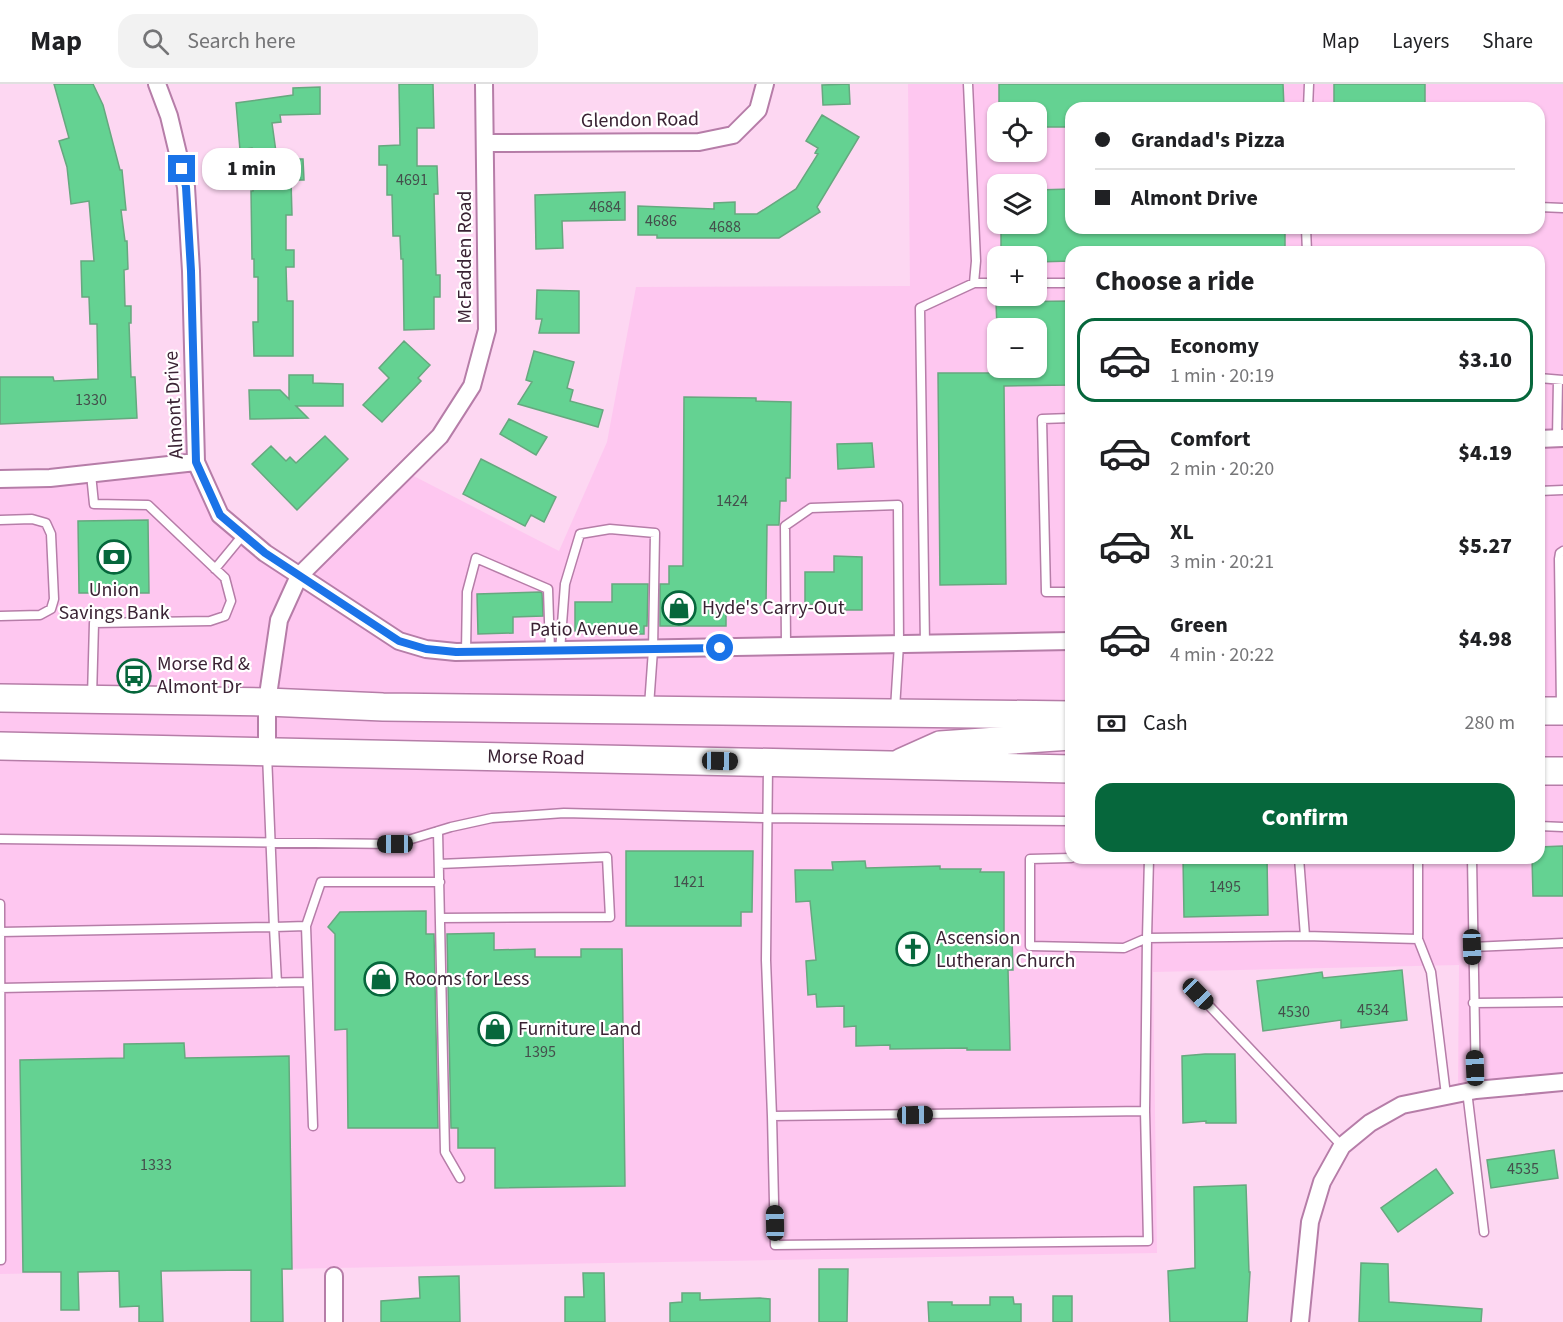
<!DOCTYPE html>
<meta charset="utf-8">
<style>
body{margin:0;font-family:"Source Sans 3",sans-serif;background:#f2f2f2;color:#202124;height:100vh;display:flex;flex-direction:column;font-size:22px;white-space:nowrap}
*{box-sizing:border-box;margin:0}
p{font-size:20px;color:#757577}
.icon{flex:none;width:33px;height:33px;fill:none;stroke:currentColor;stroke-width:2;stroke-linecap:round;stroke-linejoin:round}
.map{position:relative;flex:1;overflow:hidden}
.details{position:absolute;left:1065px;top:162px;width:480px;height:618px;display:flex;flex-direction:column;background:#fff;border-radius:18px;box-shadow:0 2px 4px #0004}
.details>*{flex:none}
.banner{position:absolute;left:1065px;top:18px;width:480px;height:132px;border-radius:18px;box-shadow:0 2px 4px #0004;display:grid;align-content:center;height:132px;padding:0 30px;background:#fff}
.fabs{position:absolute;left:987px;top:18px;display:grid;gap:12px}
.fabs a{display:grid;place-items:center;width:60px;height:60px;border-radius:12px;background:#fff;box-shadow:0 2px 4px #0004;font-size:30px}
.end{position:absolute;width:27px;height:27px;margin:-14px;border:8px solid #1a73e8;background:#fff;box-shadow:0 0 0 3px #fff}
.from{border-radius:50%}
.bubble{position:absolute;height:42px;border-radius:18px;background:#fff;box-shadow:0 2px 4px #0004;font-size:20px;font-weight:800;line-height:42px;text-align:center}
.car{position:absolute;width:18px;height:36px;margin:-18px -9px;border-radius:8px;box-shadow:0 0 4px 2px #0007;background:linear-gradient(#222 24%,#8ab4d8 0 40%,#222 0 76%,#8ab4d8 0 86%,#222 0)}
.banner b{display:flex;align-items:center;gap:21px;height:57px;font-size:22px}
.banner b+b{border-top:2px solid #e0e0e0}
.banner i{width:15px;height:15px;background:#202124}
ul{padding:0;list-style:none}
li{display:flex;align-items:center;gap:18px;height:84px;margin:0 12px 9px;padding:0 18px;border:3px solid transparent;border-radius:18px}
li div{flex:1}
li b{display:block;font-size:22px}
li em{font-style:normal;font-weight:800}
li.on{border-color:#06673c}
li>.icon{width:54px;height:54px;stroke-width:1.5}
h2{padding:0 30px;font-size:27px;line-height:72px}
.pay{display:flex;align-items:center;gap:15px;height:66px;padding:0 30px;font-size:22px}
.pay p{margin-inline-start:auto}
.button{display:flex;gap:12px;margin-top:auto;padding:12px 30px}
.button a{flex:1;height:69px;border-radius:18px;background:#06673c;color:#fff;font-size:24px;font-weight:800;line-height:69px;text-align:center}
header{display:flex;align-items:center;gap:36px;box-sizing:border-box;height:84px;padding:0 30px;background:#fff;border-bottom:2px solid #e0e0e0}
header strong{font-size:28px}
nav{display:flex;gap:33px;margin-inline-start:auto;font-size:21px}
.search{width:420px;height:54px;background:#f2f2f2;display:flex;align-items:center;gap:15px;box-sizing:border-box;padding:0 21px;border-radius:18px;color:#757577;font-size:22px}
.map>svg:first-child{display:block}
.built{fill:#fec7f0;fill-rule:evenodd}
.building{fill:#64d292;stroke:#66a87f;stroke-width:1.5}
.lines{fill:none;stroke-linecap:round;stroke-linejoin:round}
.service-casing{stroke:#b67da8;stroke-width:11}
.minor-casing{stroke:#b67da8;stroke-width:20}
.primary-casing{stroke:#b67da8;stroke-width:30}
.service{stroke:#fff;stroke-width:8}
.minor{stroke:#fff;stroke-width:16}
.primary{stroke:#fff;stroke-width:27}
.route{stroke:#1a73e8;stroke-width:8}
.labels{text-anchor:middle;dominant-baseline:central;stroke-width:4.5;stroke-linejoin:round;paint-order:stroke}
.number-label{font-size:16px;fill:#444f4c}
.street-label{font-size:20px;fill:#3a2334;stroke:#fff}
.poi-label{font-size:20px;fill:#3a2334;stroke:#fff;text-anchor:start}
</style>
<header>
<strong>Map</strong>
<div class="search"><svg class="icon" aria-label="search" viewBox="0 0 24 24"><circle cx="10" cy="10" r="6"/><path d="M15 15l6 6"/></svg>Search here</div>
<nav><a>Map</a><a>Layers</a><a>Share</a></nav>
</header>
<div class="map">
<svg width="1563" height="1238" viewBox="0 0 1563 1238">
<rect width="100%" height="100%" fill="#fdd7f2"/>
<path class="built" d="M908,0H1563V991L1458,1003L1459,881L1153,888L1157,1169L0,1190V391L201,384L220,423L299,489L404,387L559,467L607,358L636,203L910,202ZM1071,24H1539V144H1071ZM998,28H1036V68H998ZM998,100H1036V140H998ZM1071,168H1539V774H1071ZM998,172H1036V212H998ZM998,244H1036V284H998Z"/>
<path class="building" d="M54,0H93L103,21L120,86H122L126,126H121L125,157H127L128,185L124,186L125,222H131V239H129L131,293H135L137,334L0,340V293H53L54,297L98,295L97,240H90L89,213H82L81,177H94L89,117L71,120L67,83L59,57L69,54Z
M399,0H433L434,44H417V82H437L438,110H434L436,191H440V213H434V245L404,246L403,175H401L400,152H393L392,111H387V81H379V62L400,61Z
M849,0L850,20L823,21L822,1Z
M999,0H1283L1284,24H1071V43H1036V28H999Z
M1334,0H1425V24H1334Z
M320,3V30L280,31L281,38L272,39L277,75H303L304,96H291L292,131H286V166H294V183H286L287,217H293V272H254L253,238H258V193H254V175H252L251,107H253L252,64L240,66L236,19L293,11V4Z
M822,31L859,53L817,123L820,128L779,154H657V151H638V122L714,125V119L735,118V130H757L796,105L818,70L815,69L818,64L806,57Z
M1071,105V144H1285V168H1071V177L1036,178V172H1001V140H1036V106Z
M625,108V136L562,137L563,164L536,165L535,111Z
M537,206L579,207V249H539L542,235H536Z
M1071,217V301L1004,302L1006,500L940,501L938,289H997V284H1036V244H997L996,218Z
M404,257L430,281L418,294L421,297L382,338L363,321L389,294L379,284Z
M534,267L574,278L567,304L573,306L570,317L603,326L598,343L518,320L532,298L526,296Z
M289,291H313V299L343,300V322H296L308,334L250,335L249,306H280L289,315Z
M684,313L756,314V317L791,318L790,394H786V417H780L779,441H767L766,521H726V542H660V500H669V482H683Z
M509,335L547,353L536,371L500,350Z
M325,352L348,375L297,426L252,380L271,362L286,377L290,373L296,379Z
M872,359L874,383L838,385L837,360Z
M481,375L556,413L544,438L531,431L525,442L463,410Z
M148,436L149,509H79L78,437Z
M834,472L862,473V526H845V521L805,520V488H834Z
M612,500H648L647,542H644V550H588V547H575V518H612Z
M540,508L542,509L543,532L513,533V549L478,550L477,510Z
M1563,762V812H1533L1532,774H1539V763Z
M626,767H753L752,828H741V842H626Z
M1183,774H1267L1268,831L1184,833Z
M865,777L866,784L940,782V785H981L980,788H1004V853H1012L1013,886H1008L1010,966H967V964L890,965V961L856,962V942L844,943V922L817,923L816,910L808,911L806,877L816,876L810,817L796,818L795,786H833L832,778Z
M426,827V850H434L438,1044H348L347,945L335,946V850L328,843L340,828Z
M494,849V866L535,865V873H581V865H622L625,1102L495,1104V1064H458V1044H451L447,850Z
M1402,886L1407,936L1341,944V936L1263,947L1257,897L1322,888L1323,894Z
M184,959L185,974L289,972L292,1185H282L283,1238H251V1186L161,1187L163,1238H139V1222L120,1223L119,1187L78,1188L79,1226H61V1188H23L20,976L124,974V960Z
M1205,970H1235L1236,1039H1206V1037L1183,1039L1182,972Z
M1554,1066L1558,1094L1491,1104L1487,1076Z
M1436,1085L1453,1109L1398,1148L1381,1124Z
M1246,1101L1249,1188H1250L1247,1238H1170L1168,1187L1195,1184L1194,1103Z
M1361,1179L1388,1180L1389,1218L1482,1225L1481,1238H1359Z
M819,1185H848L847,1238H819Z
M583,1189H604L605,1238H565V1213H584Z
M459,1192L460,1238H381V1217L420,1214L419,1193Z
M682,1209H700V1216L760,1214L770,1215V1238H670V1219L682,1218Z
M1053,1212H1072V1238H1053Z
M990,1213H1013L1014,1220H1021V1238H929L928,1218H952V1221H990Z"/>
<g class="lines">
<defs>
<path id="service" d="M968,0L976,177L974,199H998
M1308,24L1309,0
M1539,123L1563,124
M1306,144L1307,168
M1036,199H1071
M1539,294L1563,296
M1071,334L1042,335L1046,508H1071
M1557,354L1558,296
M91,390L94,420L148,421L225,494L231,517L225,532L210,537L94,539L92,613
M1539,407L1563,406
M0,436L32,435L46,439L51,450L54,515L51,525L40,531L0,532
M215,485L243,451
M925,560L920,224L974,199
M786,561L785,442L811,424L898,421L899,560L895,625
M560,567L565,500L580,450L610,445L655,449L653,566L649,622
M466,568L467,508L476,474L548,505L550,567
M1561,623L1559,475L1560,469L1563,467
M768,681L766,876L772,1032L1145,1027L1147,854L1124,864L1030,862V775L1071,774
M1539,742L1563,743
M438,747L445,1068L460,1094
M0,755L395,760L451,743L492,734L564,729L766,734L1071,737
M1149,774L1147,854L1305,852
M1299,774L1305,852L1418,855L1431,888L1446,1011
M1472,774L1476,1006
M439,780L607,773L610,833L440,834
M0,820L1,1176
M306,842L313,1042
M0,848L274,843L267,670
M1418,855V774
M1472,863L1563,859
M277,899L274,843L306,842L321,798H440
M0,904L308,898
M1198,910L1342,1062
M1473,919L1563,918
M1467,1007L1484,1148
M772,1032L775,1161L1148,1157L1145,1027"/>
<path id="minor" d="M157,0L169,32L186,103L191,187L196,378L220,431L265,469L399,557L426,565L456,568L1071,557
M485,59L699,58L733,51L758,26L765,0
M1539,355L1563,354
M0,395L50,394L196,378
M267,667V618L279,536L299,492L440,352L472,302L487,246L484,0
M334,1192V1238
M1300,1238L1310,1138L1322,1098L1342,1062L1370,1039L1402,1021L1476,1006L1563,998"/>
<g id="primary">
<path d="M0,614L267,618L383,623L1071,631"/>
<path d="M1539,627H1563"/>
<path id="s1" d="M0,662L1071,685"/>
<path d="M902,678L940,661L1071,652"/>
<path d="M1539,687H1563"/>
</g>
</defs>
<use href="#service" class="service-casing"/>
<use href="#minor" class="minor-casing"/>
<use href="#primary" class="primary-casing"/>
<use href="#service" class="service"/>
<use href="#minor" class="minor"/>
<use href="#primary" class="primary"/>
</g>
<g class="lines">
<path class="route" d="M182,85L186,103L191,187L196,378L220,431L265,469L399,557L426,565L456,568L720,564"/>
</g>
<defs>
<symbol id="bank-ring" viewBox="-11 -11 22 22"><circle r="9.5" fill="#fff" stroke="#06673c" stroke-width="1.5"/><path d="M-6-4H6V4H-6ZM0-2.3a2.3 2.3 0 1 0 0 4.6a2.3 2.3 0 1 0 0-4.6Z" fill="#06673c"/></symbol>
<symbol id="shop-ring" viewBox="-11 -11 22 22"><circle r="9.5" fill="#fff" stroke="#06673c" stroke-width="1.5"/><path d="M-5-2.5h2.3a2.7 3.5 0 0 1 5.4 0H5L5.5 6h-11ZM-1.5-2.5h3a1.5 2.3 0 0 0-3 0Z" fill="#06673c"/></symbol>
<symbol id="bus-ring" viewBox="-11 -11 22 22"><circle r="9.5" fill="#fff" stroke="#06673c" stroke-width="1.5"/><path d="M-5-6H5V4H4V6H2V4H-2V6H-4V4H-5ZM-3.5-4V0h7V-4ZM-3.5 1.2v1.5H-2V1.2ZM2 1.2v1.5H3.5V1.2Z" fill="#06673c"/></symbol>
<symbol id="church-ring" viewBox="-11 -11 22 22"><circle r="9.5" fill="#fff" stroke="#06673c" stroke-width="1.5"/><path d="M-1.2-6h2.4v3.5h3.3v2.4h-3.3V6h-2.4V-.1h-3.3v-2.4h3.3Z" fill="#06673c"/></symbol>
</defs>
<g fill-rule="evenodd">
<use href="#bank-ring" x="95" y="454" width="38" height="38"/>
<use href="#shop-ring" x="660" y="505" width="38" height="38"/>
<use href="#bus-ring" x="115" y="573" width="38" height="38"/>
<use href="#church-ring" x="894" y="846" width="38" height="38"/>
<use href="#shop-ring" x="362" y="876" width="38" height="38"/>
<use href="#shop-ring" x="476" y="926" width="38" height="38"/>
</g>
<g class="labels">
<g class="number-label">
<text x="412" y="96">4691</text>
<text x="605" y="123">4684</text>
<text x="661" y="137">4686</text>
<text x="725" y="143">4688</text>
<text x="91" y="316">1330</text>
<text x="732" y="417">1424</text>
<text x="689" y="798">1421</text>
<text x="1225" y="803">1495</text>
<text x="1373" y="926">4534</text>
<text x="1294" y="928">4530</text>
<text x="540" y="968">1395</text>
<text x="156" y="1081">1333</text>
<text x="1523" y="1085">4535</text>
</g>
<g class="street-label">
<text transform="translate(640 36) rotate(-1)">Glendon Road</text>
<text transform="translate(465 173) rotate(-90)">McFadden Road</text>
<text transform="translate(174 321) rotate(-93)">Almont Drive</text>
<text transform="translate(584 545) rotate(-1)">Patio Avenue</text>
<text stroke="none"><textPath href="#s1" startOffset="536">Morse Road</textPath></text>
</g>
<g class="poi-label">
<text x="114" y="506" text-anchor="middle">Union<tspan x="114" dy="23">Savings Bank</tspan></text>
<text x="702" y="524">Hyde's Carry-Out</text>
<text x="157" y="580">Morse Rd &amp;<tspan x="157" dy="23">Almont Dr</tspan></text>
<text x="936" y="854">Ascension<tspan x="936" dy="23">Lutheran Church</tspan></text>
<text x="404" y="895">Rooms for Less</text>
<text x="518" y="945">Furniture Land</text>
</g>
</g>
</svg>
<div class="fabs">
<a><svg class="icon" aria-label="locate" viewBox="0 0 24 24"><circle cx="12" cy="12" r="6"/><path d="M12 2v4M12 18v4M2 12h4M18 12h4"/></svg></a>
<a><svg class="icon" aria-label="layers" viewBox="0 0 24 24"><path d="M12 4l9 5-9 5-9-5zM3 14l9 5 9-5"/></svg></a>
<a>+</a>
<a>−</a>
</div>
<i class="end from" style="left:720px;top:564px"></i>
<i class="end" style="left:182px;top:85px"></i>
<div class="bubble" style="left:202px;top:64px;width:99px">1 min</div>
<i class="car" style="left:720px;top:677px;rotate:91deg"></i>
<i class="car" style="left:395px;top:760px;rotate:270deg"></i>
<i class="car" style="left:1472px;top:863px;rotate:178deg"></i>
<i class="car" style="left:1198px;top:910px;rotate:136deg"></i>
<i class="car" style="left:1475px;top:984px;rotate:358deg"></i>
<i class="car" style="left:915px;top:1031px;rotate:89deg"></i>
<i class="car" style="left:775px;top:1139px;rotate:359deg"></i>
<div class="banner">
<b><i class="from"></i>Grandad's Pizza</b>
<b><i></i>Almont Drive</b>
</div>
<section class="details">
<h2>Choose a ride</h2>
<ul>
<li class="on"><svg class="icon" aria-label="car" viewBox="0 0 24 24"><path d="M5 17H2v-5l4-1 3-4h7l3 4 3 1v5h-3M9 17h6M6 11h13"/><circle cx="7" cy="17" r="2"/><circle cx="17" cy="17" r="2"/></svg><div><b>Economy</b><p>1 min · 20:19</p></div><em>$3.10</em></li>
<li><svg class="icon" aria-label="car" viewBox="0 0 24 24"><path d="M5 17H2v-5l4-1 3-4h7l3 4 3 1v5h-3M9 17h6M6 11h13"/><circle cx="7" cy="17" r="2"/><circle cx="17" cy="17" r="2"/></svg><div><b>Comfort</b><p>2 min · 20:20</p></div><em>$4.19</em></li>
<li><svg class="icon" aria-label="car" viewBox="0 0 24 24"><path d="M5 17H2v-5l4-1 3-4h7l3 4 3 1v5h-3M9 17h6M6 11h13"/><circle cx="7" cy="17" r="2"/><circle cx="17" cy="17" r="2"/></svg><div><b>XL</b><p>3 min · 20:21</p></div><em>$5.27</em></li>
<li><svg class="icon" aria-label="car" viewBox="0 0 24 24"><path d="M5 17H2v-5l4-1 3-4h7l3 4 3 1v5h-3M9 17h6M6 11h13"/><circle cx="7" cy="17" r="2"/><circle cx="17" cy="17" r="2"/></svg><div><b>Green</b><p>4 min · 20:22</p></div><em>$4.98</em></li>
</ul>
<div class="pay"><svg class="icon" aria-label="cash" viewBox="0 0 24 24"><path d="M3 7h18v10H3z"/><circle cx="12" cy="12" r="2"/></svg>Cash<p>280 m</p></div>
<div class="button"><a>Confirm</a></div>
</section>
</div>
